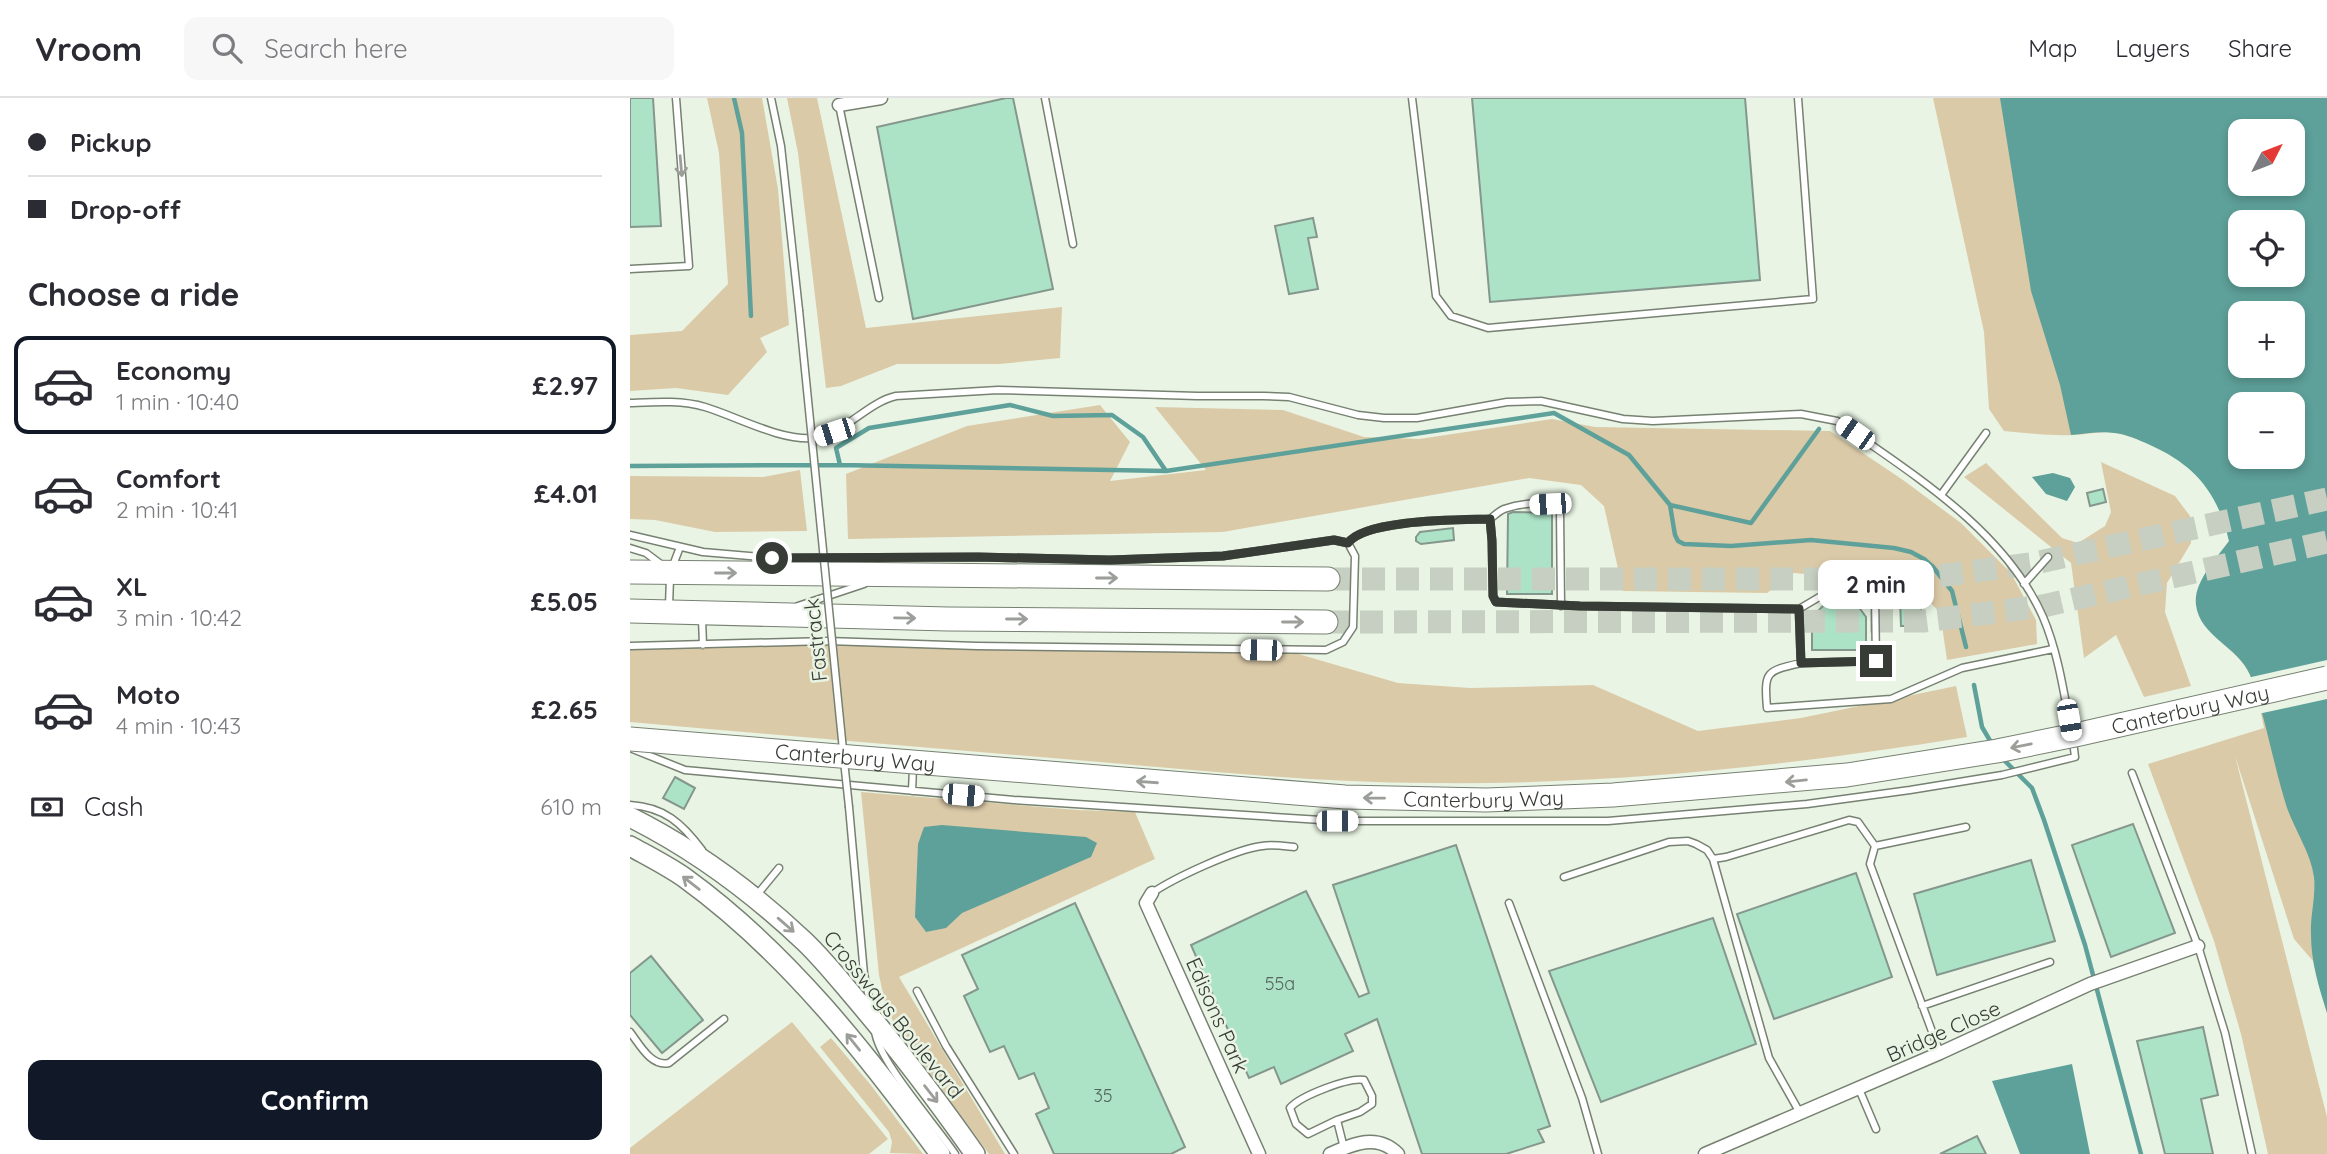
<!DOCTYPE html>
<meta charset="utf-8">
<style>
body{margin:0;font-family:Quicksand,sans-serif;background:#f7f7f7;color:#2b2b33;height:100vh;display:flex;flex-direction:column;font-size:26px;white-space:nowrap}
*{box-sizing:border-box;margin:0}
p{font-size:23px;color:#7c7c81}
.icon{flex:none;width:38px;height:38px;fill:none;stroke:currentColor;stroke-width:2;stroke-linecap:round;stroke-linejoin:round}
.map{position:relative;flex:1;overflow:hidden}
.sheet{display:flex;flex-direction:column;background:#fff;width:630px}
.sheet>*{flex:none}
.top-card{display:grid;align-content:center;height:154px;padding:0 28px;background:#fff}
.needle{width:46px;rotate:48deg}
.controls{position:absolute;left:1598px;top:21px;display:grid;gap:14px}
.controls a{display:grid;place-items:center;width:77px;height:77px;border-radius:14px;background:#fff;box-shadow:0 4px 10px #0003;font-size:35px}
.end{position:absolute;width:32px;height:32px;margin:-16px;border:9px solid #383c36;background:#fff;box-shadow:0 0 0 4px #fff}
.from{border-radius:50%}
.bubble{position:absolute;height:49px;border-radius:14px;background:#fff;box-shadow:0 4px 10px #0003;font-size:23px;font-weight:700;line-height:49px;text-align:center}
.car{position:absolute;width:21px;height:42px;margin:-21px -10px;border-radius:9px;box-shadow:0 0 5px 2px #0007;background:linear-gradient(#fff 24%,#345 0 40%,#fff 0 76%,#345 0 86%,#fff 0)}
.top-card b{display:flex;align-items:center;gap:24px;height:66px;font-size:26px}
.top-card b+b{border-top:2px solid #e1e1e2}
.top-card i{width:18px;height:18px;background:#2b2b33}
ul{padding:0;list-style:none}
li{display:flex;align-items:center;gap:21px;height:98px;margin:0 14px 10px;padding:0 14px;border:4px solid transparent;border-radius:14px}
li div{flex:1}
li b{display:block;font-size:26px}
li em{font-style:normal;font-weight:700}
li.current{border-color:#111827}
li>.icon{width:63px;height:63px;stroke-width:1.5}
h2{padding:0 28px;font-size:32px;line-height:84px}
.pay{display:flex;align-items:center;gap:18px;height:77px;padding:0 28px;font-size:26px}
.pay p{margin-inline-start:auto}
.primary-button{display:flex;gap:14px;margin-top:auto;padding:14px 28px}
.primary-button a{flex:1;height:80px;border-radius:14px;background:#111827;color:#fff;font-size:28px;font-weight:700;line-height:80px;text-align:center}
header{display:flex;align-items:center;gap:42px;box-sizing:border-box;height:98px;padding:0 35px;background:#fff;border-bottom:2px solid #e1e1e2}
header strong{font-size:33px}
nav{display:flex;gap:38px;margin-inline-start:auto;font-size:24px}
.search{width:490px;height:63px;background:#f7f7f7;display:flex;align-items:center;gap:18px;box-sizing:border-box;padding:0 24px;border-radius:14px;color:#7c7c81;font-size:26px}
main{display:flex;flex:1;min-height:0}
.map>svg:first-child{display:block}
.green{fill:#dbcaa8}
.water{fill:#5ea19a;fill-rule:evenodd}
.pier{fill:#e9f4e4}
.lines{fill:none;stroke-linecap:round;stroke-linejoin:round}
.stream{stroke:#5ea19a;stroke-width:4.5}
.building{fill:#ace3c6;stroke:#85978d;stroke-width:2}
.highway-tunnel{stroke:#c6cfc1;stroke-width:23;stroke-dasharray:23 11;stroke-linecap:butt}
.lane-casing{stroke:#778172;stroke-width:9}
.street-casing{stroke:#778172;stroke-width:15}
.primary-casing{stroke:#778172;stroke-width:22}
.highway-casing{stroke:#778172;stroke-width:25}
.lane{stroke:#fff;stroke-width:6}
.street{stroke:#fff;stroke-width:12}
.primary{stroke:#fff;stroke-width:19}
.highway{stroke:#fff;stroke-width:23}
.lane-bridge-casing{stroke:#778172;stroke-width:9;stroke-linecap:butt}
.highway-bridge-casing{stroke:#778172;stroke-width:25;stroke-linecap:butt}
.lane-bridge{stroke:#fff;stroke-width:6}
.highway-bridge{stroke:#fff;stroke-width:23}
.oneway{stroke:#9c9e9a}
.route{stroke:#383c36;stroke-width:9}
.labels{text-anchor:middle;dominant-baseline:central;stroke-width:5;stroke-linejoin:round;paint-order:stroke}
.number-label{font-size:18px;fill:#55665a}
.street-label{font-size:21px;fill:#383c36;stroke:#e9f4e4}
</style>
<header>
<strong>Vroom</strong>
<div class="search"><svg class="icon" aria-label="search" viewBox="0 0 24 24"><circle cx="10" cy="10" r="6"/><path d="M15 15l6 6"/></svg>Search here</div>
<nav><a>Map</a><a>Layers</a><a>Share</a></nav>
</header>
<main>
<section class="sheet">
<div class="top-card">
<b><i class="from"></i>Pickup</b>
<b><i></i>Drop-off</b>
</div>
<h2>Choose a ride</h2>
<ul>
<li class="current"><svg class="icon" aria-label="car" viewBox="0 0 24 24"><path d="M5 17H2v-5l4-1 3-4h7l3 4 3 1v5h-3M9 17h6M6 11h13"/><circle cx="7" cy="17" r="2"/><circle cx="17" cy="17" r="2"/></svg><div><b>Economy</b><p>1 min · 10:40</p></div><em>£2.97</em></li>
<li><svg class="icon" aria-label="car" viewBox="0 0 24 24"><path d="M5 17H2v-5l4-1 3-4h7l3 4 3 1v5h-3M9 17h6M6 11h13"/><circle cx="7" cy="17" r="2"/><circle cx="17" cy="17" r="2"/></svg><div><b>Comfort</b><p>2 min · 10:41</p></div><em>£4.01</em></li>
<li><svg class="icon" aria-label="car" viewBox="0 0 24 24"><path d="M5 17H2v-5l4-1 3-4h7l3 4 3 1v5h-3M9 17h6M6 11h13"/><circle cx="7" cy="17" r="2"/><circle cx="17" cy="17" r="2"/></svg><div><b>XL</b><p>3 min · 10:42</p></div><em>£5.05</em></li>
<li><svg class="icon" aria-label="car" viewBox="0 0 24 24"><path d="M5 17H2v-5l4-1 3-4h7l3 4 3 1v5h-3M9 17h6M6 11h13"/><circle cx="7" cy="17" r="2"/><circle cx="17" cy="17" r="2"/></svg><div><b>Moto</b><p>4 min · 10:43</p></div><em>£2.65</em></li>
</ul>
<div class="pay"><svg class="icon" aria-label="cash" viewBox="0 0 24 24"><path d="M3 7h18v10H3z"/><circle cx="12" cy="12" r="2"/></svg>Cash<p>610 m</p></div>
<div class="primary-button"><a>Confirm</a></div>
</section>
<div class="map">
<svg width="1697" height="1056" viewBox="0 0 1697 1056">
<rect width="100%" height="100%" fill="#e9f4e4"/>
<path class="green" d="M77,0H132L148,91L159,227L130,240L137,254L98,297L46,290L0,293V237L52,233L98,186L89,55Z
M157,0H187L236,230L432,209L430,260L369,266H267L211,288L196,290L168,55Z
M1303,0H1572L1610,177V359H1662L1679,372L1619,575C1612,561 1600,552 1589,542C1547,503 1573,481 1599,443C1596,429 1593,415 1586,402C1566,367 1525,343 1486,335C1473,332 1457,337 1443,337C1420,338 1397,335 1374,333L1359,311L1354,234Z
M470,307L500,344L480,383L576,372L525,309L653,312L734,339L789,341L922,321L965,329L1200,333L1273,382L1331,425L1381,475L1406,522L1407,546L1317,562L1310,514L1280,486L1164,475L1137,495L993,493L974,408L951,387L899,380L593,434L218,441L216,376L337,328Z
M1471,364L1545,398L1560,418L1561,445L1537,485L1535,514L1561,588L1514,599L1486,537L1454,560L1441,465L1334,379L1356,365L1432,440L1448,445L1475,428L1481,414Z
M170,372L177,433L85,434L25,422L0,421V378L133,379Z
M182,544L658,553L768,585L840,590L963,587L1068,633L1171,620L1326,588L1337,639C1159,668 980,687 800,685C690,685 580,673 470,664C313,651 157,638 0,624V548Z
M1697,591V915L1683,863L1664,841L1605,658L1697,1019V1056H1638L1611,936L1584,843L1518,666L1634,630L1629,606Z
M231,694L447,712L505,714L525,761L269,879L375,1056H359L266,929L256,909L249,877Z
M162,924L258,1041L239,1056H0V1050Z
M201,940L240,986L293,1056L260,1055L262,1044L259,1034L190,949Z"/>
<path class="water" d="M1370,0H1697V915C1689,890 1681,864 1681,837C1680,818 1686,799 1684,779C1681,756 1665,732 1657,710C1643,666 1636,620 1620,577C1609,549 1570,539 1566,507C1563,484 1587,460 1599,443C1588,395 1565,367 1520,347C1509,342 1496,336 1484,335C1471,333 1454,336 1441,337L1430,287L1401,193ZM1610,33H1662V86H1610ZM1610,124H1662V177H1610ZM1610,215H1662V268H1610ZM1610,306H1662V359H1610Z
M1423,375L1440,380L1445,389L1437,403L1416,396L1402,379Z
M312,727L456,739L467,745L461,759L332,815L316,830L296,834L285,819L288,746L294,729Z
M1442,966L1460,1056H1390L1362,983Z"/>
<path class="pier" d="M1697,562V601L1628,616L1617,580Z"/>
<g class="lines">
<path class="stream" d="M104,0L112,35L121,218
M210,367L206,350L239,330L380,307L423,318L482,317L513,339L536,373
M0,368L210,367L536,373L924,315L999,357L1040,407L1045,437L1048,443L1054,446L1101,448L1181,442L1264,450L1281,454L1294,461L1303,469L1322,493L1336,549
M1040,407L1121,425L1189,331
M1344,587L1352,629L1362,646
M1371,659L1402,690L1414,722L1455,847L1511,1056"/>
</g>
<path class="building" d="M0,0H23L31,128L0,129Z
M376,0H383L423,191L283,221L247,29Z
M842,0H1115L1130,182L860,204Z
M683,120L687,139L678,140L688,191L659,196L645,128Z
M1473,391L1476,404L1460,408L1457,395Z
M883,414L922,415V496H877L878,416Z
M823,430L824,442L791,446L786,443V439L790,434Z
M1270,500H1291V528H1271Z
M1198,503H1220L1228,508L1236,519V552H1182V515H1186Z
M45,679L65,690L54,711L33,700Z
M1503,726L1545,835L1481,859L1442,747Z
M826,747L920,1028L908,1032L914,1044L876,1056H792L747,921L715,936L723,953L651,986L644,969L619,980L561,847L676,793L729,899L739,895L703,787Z
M1401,762L1425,843L1307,877L1284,796Z
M1226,775L1262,879L1144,921L1107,816Z
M445,805L555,1049L541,1056H424L406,1016L419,1010L404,975L389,981L374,948L360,954L334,898L348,891L332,857Z
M1083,820L1126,946L971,1004L919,873Z
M21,858L73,922L32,955L0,917V875Z
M1573,929L1588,997L1571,1001L1583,1056H1535L1507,943Z
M1347,1038L1356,1056H1310Z"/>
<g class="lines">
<path class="highway-tunnel" d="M698,481H1285L1400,466L1697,401
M696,524L1294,523L1413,508L1697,444"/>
<defs>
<path id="lane" d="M141,0L151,48L169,212
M415,0L443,146
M782,0L806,198L821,218L858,230L1183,201L1168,0
M209,7L249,200
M0,171L59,168L46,0
M0,305C25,304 51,302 75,309C108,319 150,343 184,340C215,336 236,305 266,298L368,292L567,298H633L659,299L728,317L754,320H787L877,304L911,303L993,321L1023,323L1171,316L1207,323C1282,376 1374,431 1413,519C1428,554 1434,595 1441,633
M1311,397L1356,335
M860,421C864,418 869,413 874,411C888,406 920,401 930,412L931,508
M0,437L73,454L142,460L348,459L480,462L593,458L704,442L718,445L725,458L723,529L713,544L696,552L347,548L198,543L0,548
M718,445C735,421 830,422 860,421L862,443L863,498L866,504L950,508L1169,511L1171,565C1136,573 1134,573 1137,610L1261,601L1332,570L1423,551
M0,450L16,455L32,467
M42,470L50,449
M1394,486L1418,459
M39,508L40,480
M168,508L234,486
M1169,511L1191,498L1245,496L1246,563L1171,565
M72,521L73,547
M0,650L55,672L384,702L707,723H978L1177,706L1280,692L1372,677L1445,659L1443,643
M1502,675L1568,848L1595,935L1622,1056
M282,693L283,670
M0,707C34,709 52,725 72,752
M219,709L234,876L241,909
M1083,761L1096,759L1219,722L1228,724L1245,748
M934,779L1039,744L1058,743L1066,746L1077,752L1083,761L1139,960L1170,1015
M522,795C544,780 606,751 632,748C642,746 654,748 664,749
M126,798L149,770
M879,805L952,1000L968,1056
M287,893L316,948L384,1056
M1292,908L1420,864
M245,933C248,963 306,1027 325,1056
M0,934C10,947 21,969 39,965L94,921
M1310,955L1240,766L1245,748L1336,729
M1229,991L1246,1031
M707,1022L730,1014L742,1006V998L734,982C719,979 670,998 660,1010L666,1026L678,1036L707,1022L714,1050"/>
<path id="street" d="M209,7L251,0
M522,795L516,805L629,1056
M700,1056C723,1046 747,1035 768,1056
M1075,1056L1310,955L1460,886L1568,848"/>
<path id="primary" d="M0,719C64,751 122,794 174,843C192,860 208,880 224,899C267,949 307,1002 345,1056
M0,748C18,758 38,768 55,780C157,854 236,955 310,1056"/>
<path id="highway" d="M0,474L698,481
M0,513L318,521L696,524"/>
</defs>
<use href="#lane" class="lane-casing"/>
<use href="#street" class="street-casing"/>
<use href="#primary" class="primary-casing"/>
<use href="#highway" class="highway-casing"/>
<use href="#lane" class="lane"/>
<use href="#street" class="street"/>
<use href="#primary" class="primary"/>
<use href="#highway" class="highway"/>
<defs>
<path id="lane-bridge" d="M169,212L213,652
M214,663L219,709"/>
<g id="highway-bridge">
<path id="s1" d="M0,641L715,699L856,702L983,697L1217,677L1367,653L1450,636L1697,580"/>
</g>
</defs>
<use href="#lane-bridge" class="lane-bridge-casing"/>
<use href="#highway-bridge" class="highway-bridge-casing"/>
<use href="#lane-bridge" class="lane-bridge"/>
<use href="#highway-bridge" class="highway-bridge"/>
</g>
<defs><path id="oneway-shaft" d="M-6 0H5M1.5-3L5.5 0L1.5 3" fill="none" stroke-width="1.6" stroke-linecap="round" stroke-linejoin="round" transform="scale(1.75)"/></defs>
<g class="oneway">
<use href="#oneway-shaft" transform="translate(51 68) rotate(85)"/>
<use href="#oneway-shaft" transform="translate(96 475)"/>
<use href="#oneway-shaft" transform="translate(477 480)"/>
<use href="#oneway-shaft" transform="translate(275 520) rotate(1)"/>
<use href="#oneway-shaft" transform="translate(387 521)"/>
<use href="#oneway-shaft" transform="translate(663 524)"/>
<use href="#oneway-shaft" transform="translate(1391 648) rotate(169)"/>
<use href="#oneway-shaft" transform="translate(1166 683) rotate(174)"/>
<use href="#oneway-shaft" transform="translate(517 684) rotate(-176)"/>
<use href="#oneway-shaft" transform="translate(744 700) rotate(-179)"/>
<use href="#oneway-shaft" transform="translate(61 785) rotate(-142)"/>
<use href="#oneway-shaft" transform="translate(156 827) rotate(41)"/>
<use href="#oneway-shaft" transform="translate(223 944) rotate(-129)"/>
<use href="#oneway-shaft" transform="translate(301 996) rotate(52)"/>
</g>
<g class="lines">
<path class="route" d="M142,460L348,459L480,462L593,458L704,442L718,445C735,421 829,422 860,421L862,443L863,498L866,504L950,508L1169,511L1171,565L1246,563"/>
</g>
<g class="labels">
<g class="number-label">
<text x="650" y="885">55a</text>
<text x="473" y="997">35</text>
</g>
<g class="street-label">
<text transform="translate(185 542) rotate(-96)">Fastrack</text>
<text stroke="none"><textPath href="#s1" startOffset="1570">Canterbury Way</textPath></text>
<text stroke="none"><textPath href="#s1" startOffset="226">Canterbury Way</textPath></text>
<text stroke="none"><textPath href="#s1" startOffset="856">Canterbury Way</textPath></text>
<text transform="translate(264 916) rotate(51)">Crossways Boulevard</text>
<text transform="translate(588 917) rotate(66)">Edisons Park</text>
<text transform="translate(1313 933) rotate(-24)">Bridge Close</text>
</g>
</g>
</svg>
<div class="controls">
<a><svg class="needle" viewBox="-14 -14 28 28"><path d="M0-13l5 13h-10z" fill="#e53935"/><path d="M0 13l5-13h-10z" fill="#7c7c81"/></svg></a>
<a><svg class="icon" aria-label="locate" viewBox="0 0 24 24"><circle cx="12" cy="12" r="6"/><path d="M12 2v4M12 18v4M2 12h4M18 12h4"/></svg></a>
<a>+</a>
<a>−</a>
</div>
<i class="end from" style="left:142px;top:460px"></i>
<i class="end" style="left:1246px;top:563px"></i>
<div class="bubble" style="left:1188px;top:462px;width:116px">2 min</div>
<i class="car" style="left:204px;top:334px;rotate:252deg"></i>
<i class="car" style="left:1225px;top:335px;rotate:305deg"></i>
<i class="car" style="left:920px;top:406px;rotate:267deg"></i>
<i class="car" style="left:631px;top:552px;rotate:271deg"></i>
<i class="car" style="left:1439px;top:622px;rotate:170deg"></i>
<i class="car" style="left:333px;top:697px;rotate:95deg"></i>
<i class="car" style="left:707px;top:723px;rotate:90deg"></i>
</div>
</main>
